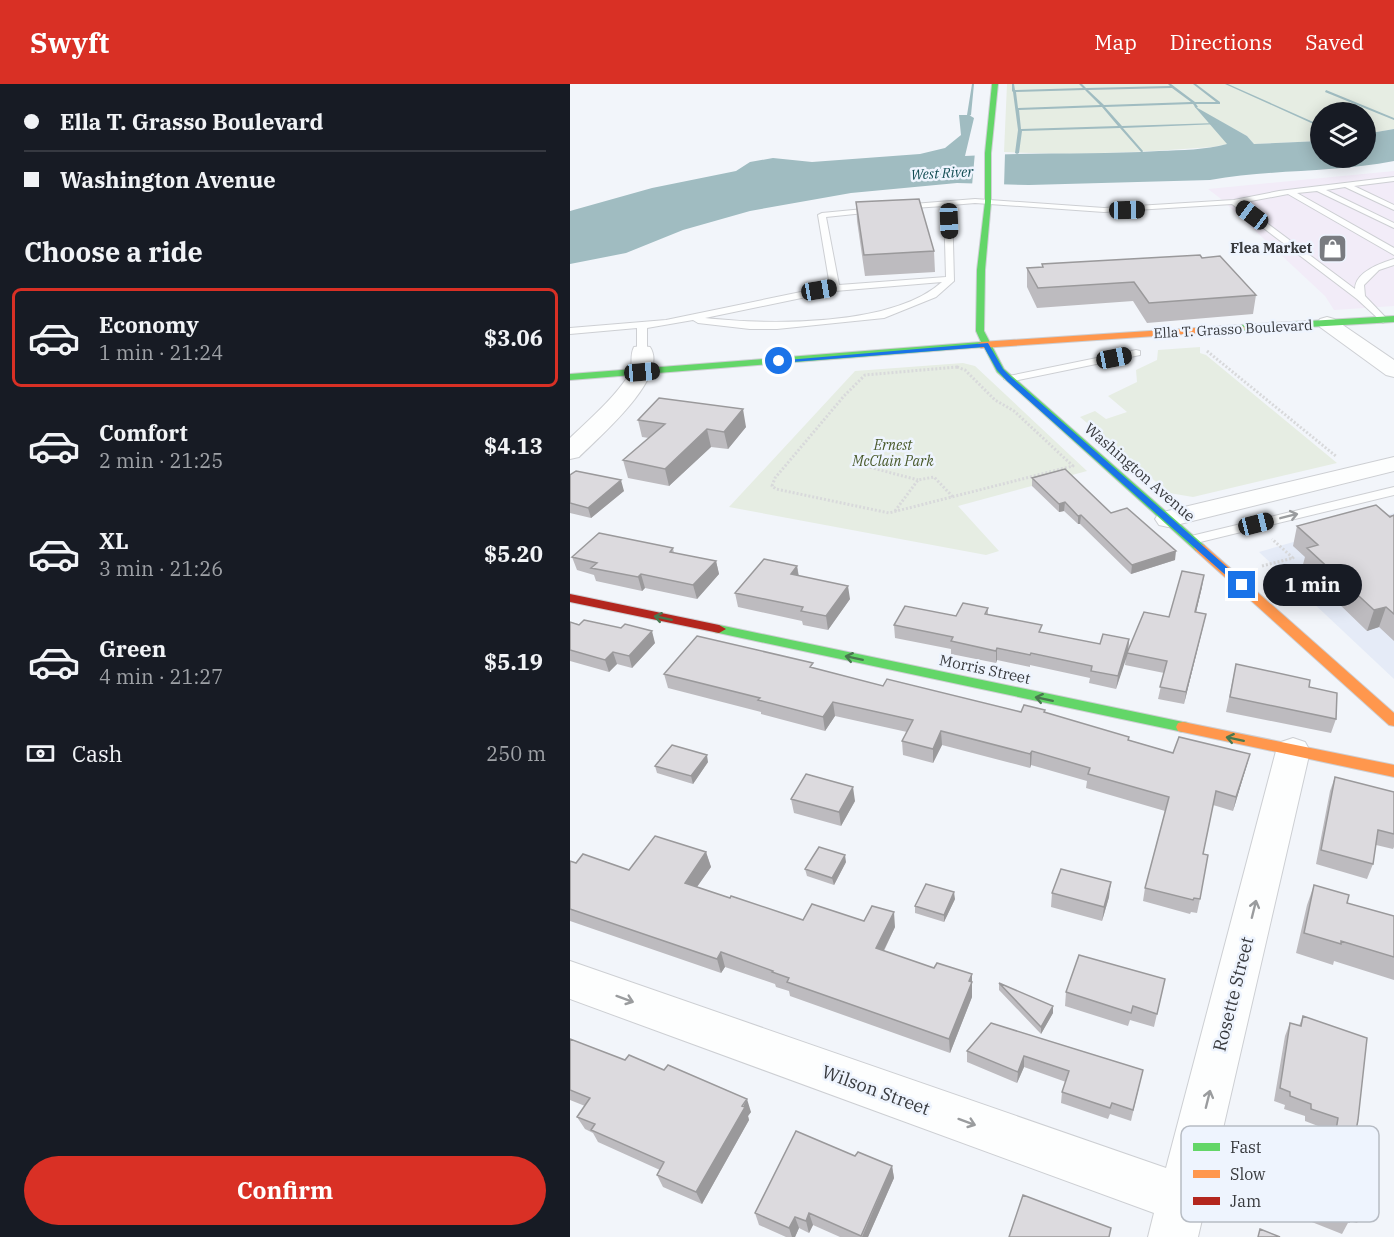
<!DOCTYPE html>
<meta charset="utf-8">
<style>
body{margin:0;font-family:"IBM Plex Serif",serif;background:#242831;color:#f1f3f6;height:100vh;display:flex;flex-direction:column;font-size:22px;white-space:nowrap}
*{box-sizing:border-box;margin:0}
p{font-size:20px;color:#9ea1a6}
.icon{flex:none;width:33px;height:33px;fill:none;stroke:currentColor;stroke-width:2;stroke-linecap:round;stroke-linejoin:round}
.map{position:relative;flex:1;overflow:hidden}
.drawer{display:flex;flex-direction:column;background:#171b24;width:570px}
.drawer>*{flex:none}
.guide{display:grid;align-content:center;height:132px;padding:0 24px;background:#171b24}
.fabs{position:absolute;left:740px;top:18px;display:grid;gap:12px}
.fabs a{display:grid;place-items:center;width:66px;height:66px;border-radius:50%;background:#171b24;box-shadow:0 3px 15px #0003;font-size:30px}
.end{position:absolute;width:27px;height:27px;margin:-14px;border:8px solid #1a73e8;background:#fff;box-shadow:0 0 0 3px #fff}
.from{border-radius:50%}
.bubble{position:absolute;height:42px;border-radius:21px;background:#171b24;box-shadow:0 3px 15px #0003;font-size:20px;font-weight:700;line-height:42px;text-align:center}
.car{position:absolute;width:18px;height:36px;margin:-18px -9px;border-radius:8px;box-shadow:0 0 4px 2px #0007;background:linear-gradient(#222 24%,#8ab4d8 0 40%,#222 0 76%,#8ab4d8 0 86%,#222 0)}
.guide b{display:flex;align-items:center;gap:21px;height:57px;font-size:22px}
.guide b+b{border-top:2px solid #363941}
.guide i{width:15px;height:15px;background:#f1f3f6}
ul{padding:0;list-style:none}
li{display:flex;align-items:center;gap:18px;height:99px;margin:0 12px 9px;padding:0 12px;border:3px solid transparent;border-radius:9px}
li div{flex:1}
li b{display:block;font-size:22px}
li em{font-style:normal;font-weight:700}
li.on{border-color:#d93025}
li>.icon{width:54px;height:54px;stroke-width:1.5}
h2{padding:0 24px;font-size:27px;line-height:72px}
.pay{display:flex;align-items:center;gap:15px;height:66px;padding:0 24px;font-size:22px}
.pay p{margin-inline-start:auto}
.button{display:flex;gap:12px;margin-top:auto;padding:12px 24px}
.button a{flex:1;height:69px;border-radius:36px;background:#d93025;color:#fff;font-size:24px;font-weight:700;line-height:69px;text-align:center}
header{display:flex;align-items:center;gap:36px;box-sizing:border-box;height:84px;padding:0 30px;background:#d93025;color:#fff}
header strong{font-size:28px}
nav{display:flex;gap:33px;margin-inline-start:auto;font-size:21px}
main{display:flex;flex:1;min-height:0}
.map>svg:first-child{display:block}
.commercial{fill:#f2ecf8}
.built{fill:#e5ebf7}
.green{fill:#e6ede3}
.water{fill:#a0bcc1}
.pier{fill:#f2f5fa}
.lines{fill:none;stroke-linecap:round;stroke-linejoin:round}
.stream{fill:#a0bcc1;fill-rule:evenodd}
.lane-casing{stroke:#cdcfd3;stroke-width:2}
.street-casing{stroke:#cdcfd3;stroke-width:2}
.fast-casing{stroke:#cdcfd3;stroke-width:2}
.slow-casing{stroke:#cdcfd3;stroke-width:2}
.jam-casing{stroke:#cdcfd3;stroke-width:2}
.path{stroke:#d8d9db;stroke-width:3;stroke-dasharray:2 2;stroke-linecap:butt}
.lane{fill:#fdfefe;fill-rule:evenodd}
.street{fill:#fdfefe;fill-rule:evenodd}
.fast{fill:#63d668;fill-rule:evenodd}
.slow{fill:#ff974d;fill-rule:evenodd}
.jam{fill:#b3261e;fill-rule:evenodd}
.wall{fill:#bdbbbf}
.shaded-wall{fill:#9a999b}
.building{fill:#dcdade;stroke:#9a999b;stroke-width:1.5}
.oneway{stroke:#9a9c9e}
.oneway2{stroke:#49784f}
.route{fill:#1a73e8}
.labels{text-anchor:middle;dominant-baseline:central;stroke-width:5;stroke-linejoin:round;paint-order:stroke}
.far-water-label{font-size:14px;font-style:italic;fill:#104b52;stroke:#eef4fe}
.far-poi-label{font-size:14px;font-weight:bold;fill:#383a3e;stroke:#eef4fe;text-anchor:end}
.far-street-label{font-size:14px;fill:#383a3e;stroke:#eef4fe}
.far-park-label{font-size:14px;font-style:italic;fill:#495a2b;stroke:#eef4fe}
.street-label{font-size:15px;fill:#383a3e;stroke:#eef4fe}
.near-street-label{font-size:18px;fill:#383a3e;stroke:#eef4fe}
.key{fill:#eef4fe;stroke:#b7bcc4;stroke-width:1.5}
.key-label{font-size:16px;fill:#383a3e}
</style>
<header>
<strong>Swyft</strong>
<nav><a>Map</a><a>Directions</a><a>Saved</a></nav>
</header>
<main>
<section class="drawer">
<div class="guide">
<b><i class="from"></i>Ella T. Grasso Boulevard</b>
<b><i></i>Washington Avenue</b>
</div>
<h2>Choose a ride</h2>
<ul>
<li class="on"><svg class="icon" aria-label="car" viewBox="0 0 24 24"><path d="M5 17H2v-5l4-1 3-4h7l3 4 3 1v5h-3M9 17h6M6 11h13"/><circle cx="7" cy="17" r="2"/><circle cx="17" cy="17" r="2"/></svg><div><b>Economy</b><p>1 min · 21:24</p></div><em>$3.06</em></li>
<li><svg class="icon" aria-label="car" viewBox="0 0 24 24"><path d="M5 17H2v-5l4-1 3-4h7l3 4 3 1v5h-3M9 17h6M6 11h13"/><circle cx="7" cy="17" r="2"/><circle cx="17" cy="17" r="2"/></svg><div><b>Comfort</b><p>2 min · 21:25</p></div><em>$4.13</em></li>
<li><svg class="icon" aria-label="car" viewBox="0 0 24 24"><path d="M5 17H2v-5l4-1 3-4h7l3 4 3 1v5h-3M9 17h6M6 11h13"/><circle cx="7" cy="17" r="2"/><circle cx="17" cy="17" r="2"/></svg><div><b>XL</b><p>3 min · 21:26</p></div><em>$5.20</em></li>
<li><svg class="icon" aria-label="car" viewBox="0 0 24 24"><path d="M5 17H2v-5l4-1 3-4h7l3 4 3 1v5h-3M9 17h6M6 11h13"/><circle cx="7" cy="17" r="2"/><circle cx="17" cy="17" r="2"/></svg><div><b>Green</b><p>4 min · 21:27</p></div><em>$5.19</em></li>
</ul>
<div class="pay"><svg class="icon" aria-label="cash" viewBox="0 0 24 24"><path d="M3 7h18v10H3z"/><circle cx="12" cy="12" r="2"/></svg>Cash<p>250 m</p></div>
<div class="button"><a>Confirm</a></div>
</section>
<div class="map">
<svg width="824" height="1153" viewBox="0 0 824 1153">
<rect width="100%" height="100%" fill="#f2f5fa"/>
<path class="commercial" d="M824,87V222L764,226L755,212L651,115L638,105Z"/>
<path class="built" d="M824,429V595L689,468Z"/>
<path class="green" d="M437,0H824V45L795,50V28H750V57L684,60L677,52L626,24L658,60L643,63C573,68 504,72 434,68Z
M630,263V269L636,271L767,379L623,413L599,409L510,333L525,327L536,335L557,328L538,312L567,298L566,286L587,276L588,266Z
M393,279L405,282L517,387L388,422L429,467L416,471L159,423L285,287Z"/>
<path class="water" d="M624,22L677,52L684,60L750,57V74H795V50L824,45V77C763,89 700,85 640,96L459,101L387,99L281,109L180,127L113,146L56,169L0,180V127L82,104L166,87L180,78L203,74L242,78L350,70L375,64L391,51L389,31H399L404,34L395,72C460,68 524,71 589,67C612,66 635,66 657,60Z"/>
<path class="pier" d="M405,68L435,69L434,103L402,102Z"/>
<g class="lines">
<path class="stream" d="M402,0H404L401,31L399,32L397,31Z
M442,0H444L445,6L513,4L509,0H512L516,4L600,2L598,0H601L625,18H646L623,0H626L650,18V20H626L628,23L626,24L623,20L535,23L552,42L647,39L649,40L553,44L573,67L572,69L550,44L452,47L449,69L447,70L445,69L448,46L443,8L442,7ZM602,4L621,18L534,21L518,6ZM515,6L530,21L448,24L446,8ZM532,23L548,42L451,45L449,26Z
M655,0H658L750,41V43Z
M756,6L824,34V36L755,8Z"/>
<defs>
<path id="lane" d="M824,93V97L784,102L824,121V126L775,103L756,106L824,139V144L747,107L727,109L824,164V171L718,110L670,119L785,205C785,188 811,179 824,175V181L809,186L794,201L795,212L818,236L813,239L787,215L662,120L534,128L405,119L382,121L384,197L366,213L314,234L207,245H180L128,239L123,236L77,244V268L72,271L67,268V244L0,250V244L96,236L260,202L248,131L252,129L304,124L308,126L304,128L256,133L269,201L376,193L374,122L328,125V121H331L405,115L534,124L664,116L709,107ZM372,198C322,243 199,241 135,234L265,207Z
M566,266L570,267V271L439,298L434,295L439,292Z
M824,403V411L622,460L615,456L617,453Z"/>
<path id="street" d="M757,233L764,235L824,276V293L816,291L750,243L747,239L750,235Z
M72,262L80,263C100,293 28,354 9,373L0,375V354C21,334 43,315 59,291C64,282 59,272 64,263Z
M824,373V387L598,443L589,441L585,435L589,429Z
M723,654L735,658L740,667L628,1153H578L584,1129L0,915V877L596,1084L706,667L711,658Z"/>
<path id="fast" d="M422,0H428L421,69V118L415,186L414,247L434,285L634,461L636,464L634,467H626L427,288L414,263L0,296V290L411,258L406,247L407,186L415,118V69Z
M824,232V238L671,247L667,244L671,241Z
M149,541L613,638L618,639L620,643L618,647L613,648L144,548L142,545L144,542Z"/>
<path id="slow" d="M671,241L675,244L674,246L411,264L406,261L411,258Z
M630,460L634,461L824,629V642L819,641L626,467L624,464L626,461Z
M613,638L824,681V693L608,647L606,643L608,639Z"/>
<path id="jam" d="M0,510L149,541L156,545L149,549L0,518Z"/>
</defs>
<use href="#lane" class="lane-casing"/>
<use href="#street" class="street-casing"/>
<use href="#fast" class="fast-casing"/>
<use href="#slow" class="slow-casing"/>
<use href="#jam" class="jam-casing"/>
<path class="path" d="M637,267L767,373
M387,283L395,286L425,316L444,327L503,382L319,429L206,405L202,402L205,394L274,312L295,291Z
M307,360H310L294,380L295,382L348,396
M325,427L348,396L364,393L383,413
M692,482L723,474L702,455"/>
<use href="#lane" class="lane"/>
<use href="#street" class="street"/>
<use href="#fast" class="fast"/>
<use href="#slow" class="slow"/>
<use href="#jam" class="jam"/>
</g>
<path class="wall" d="M286,118L364,167L365,188L295,192L287,137Z
M632,174L686,211L683,230L577,239L563,217L467,224L457,203V184L472,183V180Z
M68,336L176,343L158,365L141,363L99,402L58,394L53,376L79,354L72,353Z
M0,391L54,407L21,434L0,429Z
M462,394L541,429L605,476L561,490L510,440H508L494,427L489,428L462,402Z
M824,431V557L809,543L797,547L732,484L735,473L723,462L727,442Z
M103,464L104,469L146,477L149,490L127,515L75,504L72,507L26,497L24,491L7,486L2,473Z
M227,482L229,492L280,515L258,546L233,541L232,537L168,523L165,509Z
M632,503L626,528L636,530L614,620L588,615L594,589L555,581L556,572L546,605L519,599L520,594L460,581V583L427,576L426,579L381,570V565L325,554L324,541L386,532L418,524V531L472,549L530,560L559,555L558,566L599,533Z
M0,538L85,559L62,584L47,580L39,588L0,577Z
M666,580L739,603L766,635L761,649L656,628Z
M244,584L313,602L451,628H475L559,656L603,669L680,670L663,727L643,721L633,770L630,815L627,829L621,828L620,830L573,817L575,804L595,727L516,704L517,697L461,681L460,684L372,661L363,679L333,671L332,657L337,648L265,632L255,647L191,630V628L98,604L94,590Z
M138,678L123,700L87,689L85,682Z
M765,693L824,708V763L823,765L806,761L803,780L797,795L746,780L760,707Z
M221,715L285,717L271,742L224,729Z
M136,768L141,783L127,803L160,814L233,836L294,837L325,843L314,867L364,884L402,890V913L380,969L220,912L219,907L206,903L205,900L155,883L151,889L0,837V777L6,779L59,786Z
M276,778L264,801L237,792L235,785Z
M744,801L777,819L824,832V896L764,877L763,881L726,869L737,821Z
M482,809L539,813L532,837L481,823Z
M385,815L374,838L345,829V822Z
M595,895L584,943L560,936L558,942L495,922L496,908Z
M429,899L483,929L471,950L429,906Z
M733,932L782,1067L794,1128L787,1139L779,1137L772,1150L709,1125L715,1088L720,1076L756,1081L761,1047L735,1037V1032L714,1025L715,1021L704,1017L715,952L720,939L729,942Z
M421,939L573,986L561,1037L540,1030L538,1035L491,1019L492,1008L496,998L454,983L447,999L397,978V967Z
M0,955L181,1028L178,1032L179,1036L132,1120L93,1103L87,1091L90,1086L28,1058L23,1049L15,1045L7,1033L15,1022L0,1016Z
M285,1072L322,1082L324,1094L298,1153H270L243,1141L239,1149L229,1144L225,1153H216L189,1141L185,1129Z"/>
<path class="shaded-wall" d="M173,325L176,343L158,365L154,348Z
M137,345L141,363L99,402L95,385Z
M51,396L54,407L21,434L18,424Z
M495,418L494,427L489,428V420Z
M511,431L510,440H508V432Z
M606,467L605,476L561,490L562,481Z
M146,477L149,490L127,515L123,501Z
M227,482L229,496L221,490Z
M71,490L75,504L72,507L68,493Z
M634,491L632,503L623,541L625,528Z
M278,502L280,515L258,546L256,532Z
M816,523L809,543L797,547L804,526Z
M636,530L633,543L614,620L616,608Z
M82,547L85,559L62,584L59,572Z
M559,555L558,569L546,605L548,592Z
M427,564V576L426,579V567Z
M43,568L47,580L39,588L35,576Z
M263,618L265,632L255,647L253,633Z
M371,647L372,661L363,679V665Z
M462,667L461,681L460,684V670Z
M680,670L676,684L663,727L666,713Z
M137,671L138,678L123,700L121,692Z
M283,703L285,717L271,742L269,728Z
M136,768L141,783L119,814L115,799Z
M275,771L276,778L264,801L262,794Z
M541,798L539,813L532,837L534,823Z
M384,808L385,815L374,838V831Z
M324,828L325,843L308,878L306,864Z
M151,868L155,883L151,889L147,875Z
M402,890V913L380,969L379,955Z
M483,922V929L471,950V943Z
M454,972V983L447,999L448,988Z
M177,1015L181,1028L178,1032L179,1036L132,1120L126,1108Z
M322,1082L324,1094L298,1153H292Z
M239,1129L243,1141L239,1149L236,1137Z
M225,1133L229,1144L225,1153H222L219,1144Z"/>
<path class="building" d="M349,115L364,167L294,171L286,118Z
M630,171L632,174L650,172L686,211L579,219L564,198L468,204L457,184L473,183L472,180Z
M89,314L173,325L154,348L137,345L95,385L53,376L95,340L68,336Z
M495,385L541,429L557,424L606,467L562,481L511,431L508,432L495,418L489,420L462,394Z
M6,387L51,396L18,424L0,419V391Z
M806,421L820,433L824,431V530L816,523L804,526L737,464L748,461L727,442Z
M29,449L103,464L100,468L146,477L123,501L71,490L68,493L21,484L27,479L2,473Z
M194,475L227,482L221,490L278,502L256,532L231,527L233,523L165,509Z
M612,487L634,491L625,528L636,530L616,608L590,603L597,577L557,569L574,528L599,533Z
M393,519L418,524L415,530L472,541L469,548L530,560L533,550L559,555L548,592L521,587L522,582L461,569L460,571L427,564L426,567L381,557L383,553L324,541L335,522L386,532Z
M14,536L51,544L55,540L82,547L59,572L43,568L35,576L0,566V538L9,541Z
M127,552L243,579L240,583L313,602L317,595L451,628L454,621L475,626L474,628L559,653L558,656L603,669L609,653L680,670L666,713L646,707L633,770L638,771L630,815L624,814L623,816L575,804L599,713L518,690L520,684L462,667L460,670L371,647L363,665L332,657L343,636L263,618L253,633L188,616L190,614L94,590Z
M666,580L740,596L739,603L767,609L766,635L660,613Z
M102,661L137,671L121,692L85,682Z
M236,690L283,703L269,728L221,715Z
M765,693L824,708V750L808,746L803,780L751,766Z
M85,752L136,768L115,799L160,814L161,812L233,836L242,820L294,837L302,822L324,828L306,864L364,884L367,879L402,890L399,897L402,898L379,955L217,898L219,894L202,888L203,887L151,868L147,875L0,825V777L6,779L13,770L59,786Z
M249,763L275,771L262,794L235,785Z
M491,785L541,798L534,823L482,809Z
M356,800L384,808L374,831L345,822Z
M744,801L779,811L777,819L824,832V873L771,857V860L734,849Z
M509,871L595,895L587,930L563,922L561,929L496,908Z
M429,899L483,922L471,943Z
M733,932L797,954L788,1036L782,1067L801,1074L794,1128L781,1123L779,1138L714,1113L720,1076L731,1072L760,1082L768,1034L741,1025V1020L720,1012V1008L710,1004L720,939L731,942Z
M421,939L573,986L563,1026L542,1019L540,1024L492,1008L499,987L454,972L448,988L397,967Z
M0,955L55,976L59,971L94,986L98,981L177,1015L172,1022L175,1023L126,1108L87,1091L94,1078L21,1046L25,1040L7,1033L20,1014L0,1006Z
M226,1047L285,1072L288,1068L322,1082L291,1152L239,1129L236,1137L225,1133L219,1144L185,1129Z
M453,1111L541,1144L539,1153H439Z
M690,1145L710,1153H688Z"/>
<defs><path id="oneway-shaft" d="M-6 0H5M1.5-3L5.5 0L1.5 3" fill="none" stroke-width="1.6" stroke-linecap="round" stroke-linejoin="round" transform="scale(1.5)"/></defs>
<g class="oneway">
<use href="#oneway-shaft" transform="translate(719 432) rotate(-14)"/>
<use href="#oneway-shaft" transform="translate(684 825) rotate(-76)"/>
<use href="#oneway-shaft" transform="translate(55 915) rotate(20)"/>
<use href="#oneway-shaft" transform="translate(638 1015) rotate(-76)"/>
<use href="#oneway-shaft" transform="translate(397 1038) rotate(20)"/>
</g>
<g class="oneway2">
<use href="#oneway-shaft" transform="translate(93 534) rotate(-168)"/>
<use href="#oneway-shaft" transform="translate(284 574) rotate(-168)"/>
<use href="#oneway-shaft" transform="translate(474 615) rotate(-168)"/>
<use href="#oneway-shaft" transform="translate(665 655) rotate(-168)"/>
</g>
<path class="route" d="M418,259L433,285L442,294L675,499V503H669L437,297L427,286L414,263L209,279L205,277Z"/>
<defs>
<symbol id="shop-square" viewBox="-11 -11 22 22"><rect x="-9" y="-9" width="18" height="18" rx="4" fill="#797b80" stroke="#eef4fe"/><path d="M-5-2.5h2.3a2.7 3.5 0 0 1 5.4 0H5L5.5 6h-11ZM-1.5-2.5h3a1.5 2.3 0 0 0-3 0Z" fill="#fff"/></symbol>
</defs>
<g fill-rule="evenodd">
<use href="#shop-square" x="746" y="148" width="33" height="33"/>
</g>
<g class="labels">
<g class="far-water-label">
<text transform="translate(372 89) rotate(-3)">West River</text>
</g>
<g class="far-poi-label">
<text x="742" y="164">Flea Market</text>
</g>
<g class="far-street-label">
<text transform="translate(663 245) rotate(-3)">Ella T. Grasso Boulevard</text>
</g>
<g class="far-park-label">
<text x="323" y="361">Ernest<tspan x="323" dy="16">McClain Park</tspan></text>
</g>
<g class="street-label">
<text transform="translate(570 388) rotate(41)">Washington Avenue</text>
<text transform="translate(415 585) rotate(12)">Morris Street</text>
</g>
<g class="near-street-label">
<text transform="translate(663 910) rotate(-76)">Rosette Street</text>
<text transform="translate(306 1006) rotate(20)">Wilson Street</text>
</g>
</g>
<rect x="611" y="1042" width="198" height="96" rx="9" class="key"/>
<rect x="623" y="1059" width="27" height="8" fill="#63d668"/>
<rect x="623" y="1086" width="27" height="8" fill="#ff974d"/>
<rect x="623" y="1113" width="27" height="8" fill="#b3261e"/>
<g class="key-label">
<text x="660" y="1069">Fast</text>
<text x="660" y="1096">Slow</text>
<text x="660" y="1123">Jam</text>
</g>
</svg>
<div class="fabs">
<a><svg class="icon" aria-label="layers" viewBox="0 0 24 24"><path d="M12 4l9 5-9 5-9-5zM3 14l9 5 9-5"/></svg></a>
</div>
<i class="end from" style="left:209px;top:277px"></i>
<i class="end" style="left:672px;top:501px"></i>
<div class="bubble" style="left:693px;top:480px;width:99px">1 min</div>
<i class="car" style="left:557px;top:126px;rotate:89deg"></i>
<i class="car" style="left:682px;top:131px;rotate:307deg"></i>
<i class="car" style="left:379px;top:137px;rotate:178deg"></i>
<i class="car" style="left:249px;top:206px;rotate:80deg"></i>
<i class="car" style="left:544px;top:274px;rotate:79deg"></i>
<i class="car" style="left:72px;top:288px;rotate:85deg"></i>
<i class="car" style="left:686px;top:440px;rotate:76deg"></i>
</div>
</main>
